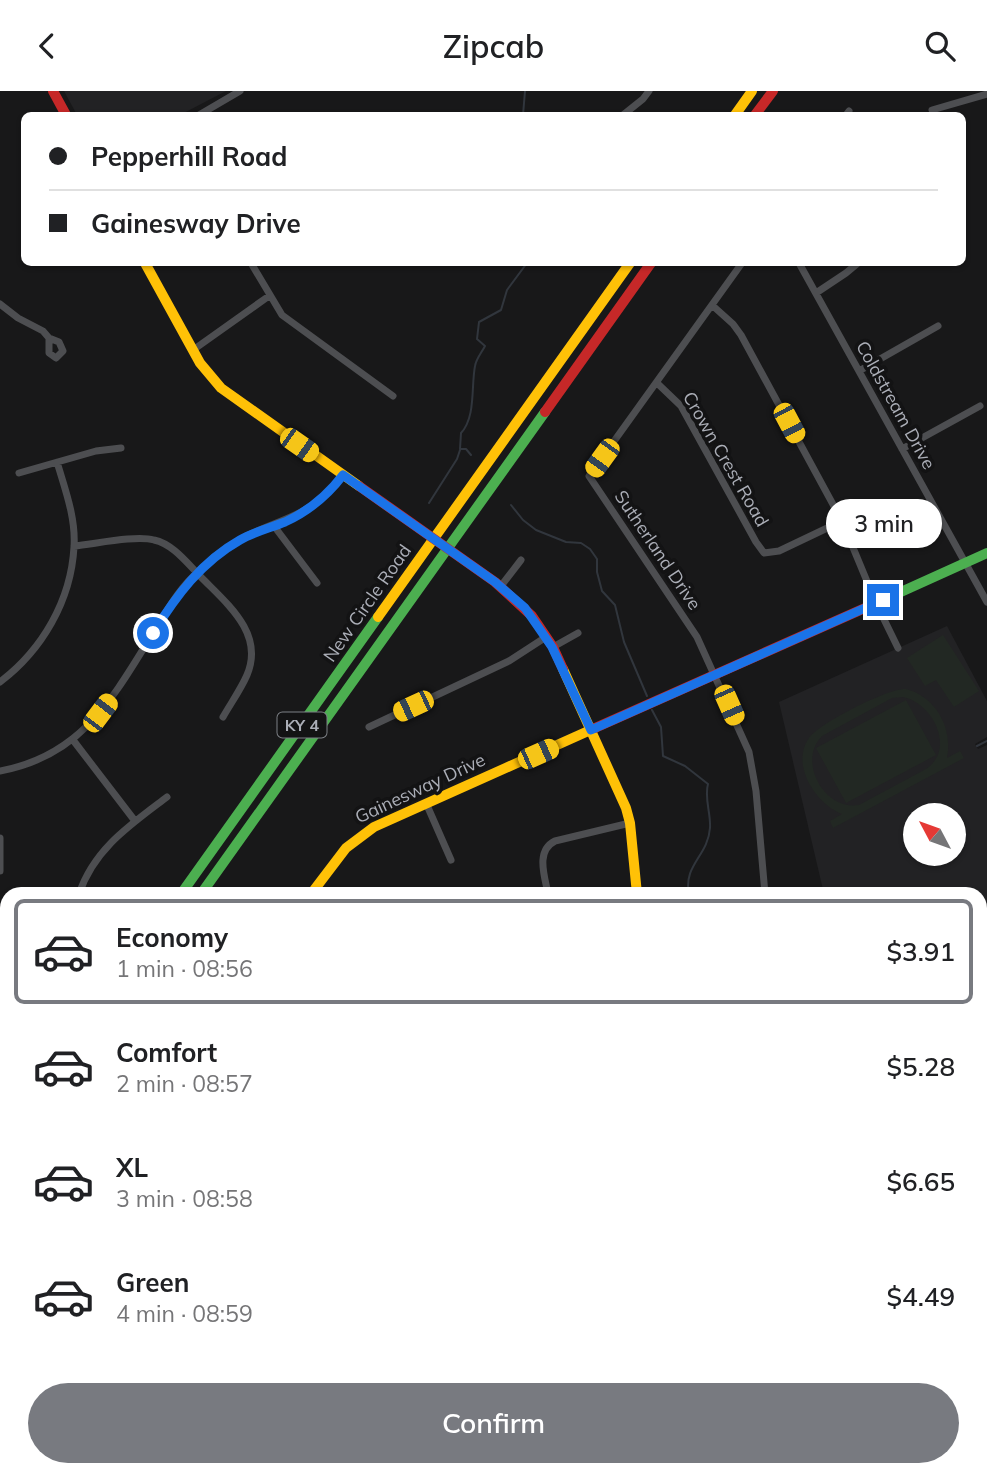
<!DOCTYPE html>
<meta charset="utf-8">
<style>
body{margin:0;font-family:Mulish,sans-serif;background:#f6f6f6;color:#202124;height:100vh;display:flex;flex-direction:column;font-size:26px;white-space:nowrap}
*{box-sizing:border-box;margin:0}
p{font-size:23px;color:#757577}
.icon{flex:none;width:38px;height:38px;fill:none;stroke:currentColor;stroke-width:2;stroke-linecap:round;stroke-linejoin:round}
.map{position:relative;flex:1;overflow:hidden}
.panel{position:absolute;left:0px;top:796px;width:987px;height:590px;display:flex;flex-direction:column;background:#fff;border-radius:21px 21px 0 0;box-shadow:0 2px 5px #0004}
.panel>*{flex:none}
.banner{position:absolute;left:21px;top:21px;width:945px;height:154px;border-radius:10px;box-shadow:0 2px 5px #0004;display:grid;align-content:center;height:154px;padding:0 28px;background:#fff}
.needle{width:46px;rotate:311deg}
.controls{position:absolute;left:903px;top:712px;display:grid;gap:14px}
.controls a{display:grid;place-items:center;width:63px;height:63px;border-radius:50%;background:#fff;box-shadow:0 2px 5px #0004;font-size:35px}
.end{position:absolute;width:32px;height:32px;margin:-16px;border:9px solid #1a73e8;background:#fff;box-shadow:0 0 0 4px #fff}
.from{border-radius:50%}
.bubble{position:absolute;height:49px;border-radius:24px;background:#fff;box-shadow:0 2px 5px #0004;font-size:23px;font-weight:600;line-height:49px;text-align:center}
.car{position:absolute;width:21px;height:42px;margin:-21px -10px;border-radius:9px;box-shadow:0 0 5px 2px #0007;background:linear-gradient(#f5c518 24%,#345 0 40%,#f5c518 0 76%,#345 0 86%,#f5c518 0)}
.banner b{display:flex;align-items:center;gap:24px;height:66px;font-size:26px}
.banner b+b{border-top:2px solid #e0e0e0}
.banner i{width:18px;height:18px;background:#202124}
ul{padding:12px 0 0;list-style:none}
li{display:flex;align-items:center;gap:21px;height:105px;margin:0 14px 10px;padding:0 14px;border:4px solid transparent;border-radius:10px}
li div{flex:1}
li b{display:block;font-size:26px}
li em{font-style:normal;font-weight:600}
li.selected{border-color:#787a80}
li>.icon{width:63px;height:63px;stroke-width:1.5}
.cta{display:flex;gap:14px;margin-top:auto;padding:14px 28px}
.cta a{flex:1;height:80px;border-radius:42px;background:#787a80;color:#fff;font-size:28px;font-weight:600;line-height:80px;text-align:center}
header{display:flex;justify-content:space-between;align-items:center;height:91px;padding:0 28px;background:#fff;font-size:32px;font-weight:600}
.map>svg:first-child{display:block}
.built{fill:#222224;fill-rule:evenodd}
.green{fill:#222823;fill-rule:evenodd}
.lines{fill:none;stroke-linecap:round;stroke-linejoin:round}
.stream{stroke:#31363d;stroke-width:2}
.street{stroke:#4d4e51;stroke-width:7}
.fast{stroke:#4caf50;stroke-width:10}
.slow{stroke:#ffc107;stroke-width:10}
.jam{stroke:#c62828;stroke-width:10}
.route{stroke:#1a73e8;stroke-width:9}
.labels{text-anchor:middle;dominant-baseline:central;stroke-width:7;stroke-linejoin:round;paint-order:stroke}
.shield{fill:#131314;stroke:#7d8086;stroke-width:2}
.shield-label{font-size:16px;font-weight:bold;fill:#abaeb7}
.street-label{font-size:18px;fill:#abaeb7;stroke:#131314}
</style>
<header><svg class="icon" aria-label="back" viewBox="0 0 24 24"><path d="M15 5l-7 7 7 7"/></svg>Zipcab<svg class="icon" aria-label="search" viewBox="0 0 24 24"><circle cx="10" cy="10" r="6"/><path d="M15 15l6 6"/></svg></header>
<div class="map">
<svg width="987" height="1385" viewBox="0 0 987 1385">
<rect width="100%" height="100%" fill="#181819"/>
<path class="built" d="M64,0H226L180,24H77Z
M947,535L987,610V646L975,653L978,658L987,654V1069H980V803H824L779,611ZM915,724H954V763H915Z"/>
<path class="green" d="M943,544L979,600L954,616L936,589L925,595L907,567Z
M906,598C936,606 953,637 947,667L960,660L964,667L833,737L830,730L842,723C816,713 790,674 809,647C820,632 888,597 906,598ZM903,606C933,612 956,658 926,678L859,714C824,720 797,670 822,645L892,607Z
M906,609L936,664L846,712L816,657Z"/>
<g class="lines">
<path class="stream" d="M523,24L525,0
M471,364L466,358H460L461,342C476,326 471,295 475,275C476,268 482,261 485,255L477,248L479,231L501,219L507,199L527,172
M429,412L457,368L460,359
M511,414L523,429L536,439L566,451L581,452L590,458L597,468V481L602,500L615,514L624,551L647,605
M652,619L661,636L663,665L685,675L708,693C704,707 711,722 710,737C708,765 683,774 689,803
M977,655L987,650
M803,1379L808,1385"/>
<path class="street" d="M932,19L987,3
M199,24L240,0
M623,24L643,8L649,0
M846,24L849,20
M251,172L282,224L393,305
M742,172L589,385L697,546L749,661L756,700L765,803
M799,172L987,511
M816,202L846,182L858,172
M0,213L18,227L43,240L49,247L59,251L63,260L56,267L49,262V247
M713,215L733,233L741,244L842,430L876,512L898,557
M193,259L269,205
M859,280L938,235
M657,292L681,315L756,451L764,462L779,460L842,430
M902,358L980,315
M19,382L96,360L121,357
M274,435L317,492
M74,455C95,453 136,444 154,449C173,453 187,472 200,485C226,512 265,542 247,584C241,598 231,612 223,626
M501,495L521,469
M553,556L578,542
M0,591C42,559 71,510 74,456C76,427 65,398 57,371
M369,636L509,570L546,546
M73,649L135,730
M0,680C83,665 114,605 155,539C168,518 180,496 199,480C213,467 229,454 246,445C290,424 310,426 343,384
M426,712L451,769
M0,747V780
M79,803C94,758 130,734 167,706
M548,803C545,786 535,760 555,750L630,732
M980,908L987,905
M0,923L3,925
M0,1174L7,1160
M980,1185L987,1187
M0,1239L7,1246
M980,1375L987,1373
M127,1379L136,1385
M297,1379V1380
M383,1379V1385
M538,1379L540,1385
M634,1379L636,1385
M871,1379L874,1385
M964,1379H969
M0,1383L7,1375
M426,1385L437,1379"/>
<path class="fast" d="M892,505L987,462
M181,803L378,526
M201,803L545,321
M0,1086L7,1077
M0,1107L7,1094
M204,1385L207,1379"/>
<path class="slow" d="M735,24L752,0
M145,172L200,272L221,297L359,395
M378,526L630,172
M563,578L626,717L630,732L637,803
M311,803L346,757L374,736L595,637
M0,1058L7,1048
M727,1379L730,1385"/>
<path class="jam" d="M53,0L66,24
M755,24L773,0
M545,321L651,172
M359,395L495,491L532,525L553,556L563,578
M595,637L892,505"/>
</g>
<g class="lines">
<path class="route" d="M153,542C176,505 201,471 240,449C254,441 270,437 285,431C309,420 327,405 343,384L495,491L525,517L552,556L591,639L883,509"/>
</g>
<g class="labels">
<rect class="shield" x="277.5" y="621.5" width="49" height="25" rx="5"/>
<g class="shield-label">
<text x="302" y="634">KY 4</text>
</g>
<g class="street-label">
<text transform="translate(896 314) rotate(61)">Coldstream Drive</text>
<text transform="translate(726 368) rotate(60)">Crown Crest Road</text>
<text transform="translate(658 459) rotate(56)">Sutherland Drive</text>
<text transform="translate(367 512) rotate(-55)">New Circle Road</text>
<text transform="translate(420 697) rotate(-25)">Gainesway Drive</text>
</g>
</g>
</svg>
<div class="controls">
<a><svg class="needle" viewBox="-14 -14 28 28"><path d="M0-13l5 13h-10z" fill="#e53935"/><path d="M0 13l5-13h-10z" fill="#757577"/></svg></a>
</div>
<i class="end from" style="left:153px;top:542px"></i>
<i class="end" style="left:883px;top:509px"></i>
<div class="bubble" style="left:826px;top:408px;width:116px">3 min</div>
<i class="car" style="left:789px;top:332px;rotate:152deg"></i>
<i class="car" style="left:299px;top:354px;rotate:125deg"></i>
<i class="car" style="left:602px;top:367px;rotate:216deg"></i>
<i class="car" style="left:729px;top:614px;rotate:156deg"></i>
<i class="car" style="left:413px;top:615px;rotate:245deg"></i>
<i class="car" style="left:100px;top:622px;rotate:37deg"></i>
<i class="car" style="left:538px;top:663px;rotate:66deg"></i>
<div class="banner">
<b><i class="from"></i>Pepperhill Road</b>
<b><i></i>Gainesway Drive</b>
</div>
<section class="panel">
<ul>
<li class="selected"><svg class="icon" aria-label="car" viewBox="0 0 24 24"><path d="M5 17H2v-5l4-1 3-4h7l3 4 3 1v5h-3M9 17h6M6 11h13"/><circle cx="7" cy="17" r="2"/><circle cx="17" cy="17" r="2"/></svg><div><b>Economy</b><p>1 min · 08:56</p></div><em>$3.91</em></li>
<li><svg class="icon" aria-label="car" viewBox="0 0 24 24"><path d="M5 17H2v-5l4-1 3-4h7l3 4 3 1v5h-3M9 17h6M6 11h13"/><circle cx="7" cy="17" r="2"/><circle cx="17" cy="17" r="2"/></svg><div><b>Comfort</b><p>2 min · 08:57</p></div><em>$5.28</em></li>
<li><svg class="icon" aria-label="car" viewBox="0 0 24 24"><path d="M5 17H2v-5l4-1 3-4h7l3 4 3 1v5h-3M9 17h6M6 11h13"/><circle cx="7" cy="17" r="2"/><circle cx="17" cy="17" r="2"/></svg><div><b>XL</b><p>3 min · 08:58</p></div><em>$6.65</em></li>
<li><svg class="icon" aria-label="car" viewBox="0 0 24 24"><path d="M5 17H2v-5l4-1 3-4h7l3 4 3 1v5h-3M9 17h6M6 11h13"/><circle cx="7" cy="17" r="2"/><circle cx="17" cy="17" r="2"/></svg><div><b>Green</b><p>4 min · 08:59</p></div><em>$4.49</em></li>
</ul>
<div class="cta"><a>Confirm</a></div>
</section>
</div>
